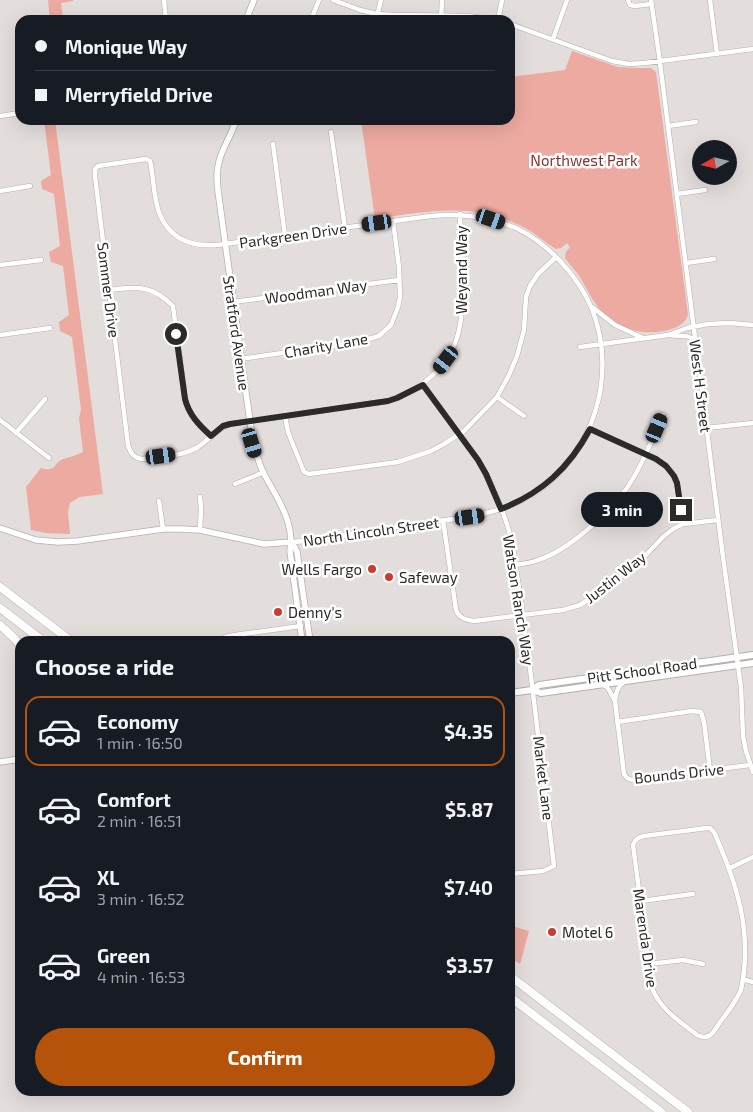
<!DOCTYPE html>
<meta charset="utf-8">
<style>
body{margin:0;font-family:"Exo 2",sans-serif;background:#20242c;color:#f1f3f6;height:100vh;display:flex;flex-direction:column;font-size:19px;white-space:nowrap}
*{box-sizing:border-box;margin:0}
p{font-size:16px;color:#9ea1a6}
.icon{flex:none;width:28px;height:28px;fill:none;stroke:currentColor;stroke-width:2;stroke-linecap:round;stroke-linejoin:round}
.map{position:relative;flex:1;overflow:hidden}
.details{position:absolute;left:15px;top:636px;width:500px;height:460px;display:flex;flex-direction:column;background:#171b24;border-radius:15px;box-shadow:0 5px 20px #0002}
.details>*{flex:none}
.banner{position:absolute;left:15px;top:15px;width:500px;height:110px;border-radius:15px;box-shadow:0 5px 20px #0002;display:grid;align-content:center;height:110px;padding:0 20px;background:#171b24}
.needle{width:32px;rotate:262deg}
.tools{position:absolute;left:692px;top:140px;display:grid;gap:10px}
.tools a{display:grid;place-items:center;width:45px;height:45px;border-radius:50%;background:#171b24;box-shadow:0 5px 20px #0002;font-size:25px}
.end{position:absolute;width:22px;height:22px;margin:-11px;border:6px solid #2d2b2a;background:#fff;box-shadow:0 0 0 2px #fff}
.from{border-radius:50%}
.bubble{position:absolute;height:35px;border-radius:18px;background:#171b24;box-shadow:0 5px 20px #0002;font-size:16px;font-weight:700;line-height:35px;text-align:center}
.car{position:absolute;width:15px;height:30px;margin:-15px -8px;border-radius:6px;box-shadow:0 0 4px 1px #0007;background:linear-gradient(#222 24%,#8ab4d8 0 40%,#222 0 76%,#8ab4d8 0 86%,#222 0)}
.banner b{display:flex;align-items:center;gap:18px;height:48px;font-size:19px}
.banner b+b{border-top:1px solid #363941}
.banner i{width:12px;height:12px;background:#f1f3f6}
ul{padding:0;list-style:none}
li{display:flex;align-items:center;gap:15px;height:70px;margin:0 10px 8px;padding:0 10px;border:2px solid transparent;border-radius:15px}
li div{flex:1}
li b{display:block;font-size:19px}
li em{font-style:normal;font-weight:700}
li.selected{border-color:#b45309}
li>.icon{width:45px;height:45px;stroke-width:1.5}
h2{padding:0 20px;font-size:22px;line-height:60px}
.button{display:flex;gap:10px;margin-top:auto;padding:10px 20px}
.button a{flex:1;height:58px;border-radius:30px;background:#b45309;color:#fff;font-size:20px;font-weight:700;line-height:58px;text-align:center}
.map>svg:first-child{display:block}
.green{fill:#edaaa1}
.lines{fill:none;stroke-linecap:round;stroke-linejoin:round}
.minor-casing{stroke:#b6b0af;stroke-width:5.5}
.tertiary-casing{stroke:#b6b0af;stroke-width:7}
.secondary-casing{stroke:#b6b0af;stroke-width:8}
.motorway-casing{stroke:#b6b0af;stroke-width:9}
.minor{stroke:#fff;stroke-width:4.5}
.tertiary{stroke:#fff;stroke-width:5.5}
.secondary{stroke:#fff;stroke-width:6}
.motorway{stroke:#fff;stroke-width:8}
.route{stroke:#2d2b2a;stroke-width:6}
.poi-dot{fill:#ca3c33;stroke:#fff;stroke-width:2}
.labels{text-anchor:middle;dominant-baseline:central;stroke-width:5;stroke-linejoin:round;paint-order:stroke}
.park-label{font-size:15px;fill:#87312a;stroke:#fff}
.street-label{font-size:15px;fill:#2d2b2a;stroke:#fff}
.poi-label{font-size:15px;fill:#2d2b2a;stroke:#fff;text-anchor:start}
</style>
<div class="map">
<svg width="753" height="1112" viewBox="0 0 753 1112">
<rect width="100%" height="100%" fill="#e3dddc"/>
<path class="green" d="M48,0H73V1L61,3L63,18L50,20Z
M572,51L618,67L636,68H651L656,72L688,314C687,323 676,328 668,330C642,337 614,328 598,307C591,298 586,287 580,277C575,270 570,265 565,258L566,252L570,247L567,243L561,248L556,249C546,243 537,235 527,229C475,201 429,211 375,219L361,120H510V77L565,70Z
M44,120H55L103,494L80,497L70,503L68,512L70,534L45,533L31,530L26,487L41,468C55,473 54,463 63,459C70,457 77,455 83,452L79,418L81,410L72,337L60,331L59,322L69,315L63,266L51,262L49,252L60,246L54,194L42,189L41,181L51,175Z
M512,926L529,931L520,964L510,957V937Z"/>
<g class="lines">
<defs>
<path id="minor" d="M164,0L166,20
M333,0L360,10L377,14L394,15L468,16L496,20
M628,0L630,5L635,6L651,4
M651,0L659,55L723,557L741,687L743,736L746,751L753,772
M710,0L717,54
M311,20L319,0
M376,20L381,0
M441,20L442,0
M498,20L502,0
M510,24L612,61L629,64L645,63L753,49
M553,39L567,0
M0,116L20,113
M668,126L696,122
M331,132L345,228
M273,144L285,236
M0,191L30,186
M677,194L705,190
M686,263L714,259
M0,265L41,260
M109,290C137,287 151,284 173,306L185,399C189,415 199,425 211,436
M233,302L399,280
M592,307L615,325L643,338
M0,335L50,328
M670,335C679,337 688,333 695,341
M580,347L668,335L687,328L708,324L730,323L753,325
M240,359L359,342L379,336L391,325L398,307L400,297L399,267L393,221
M423,385L478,460C493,487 507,517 513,547L528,652L554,866L543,871L510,874
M497,397L524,416
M285,416L288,432L304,472L309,474L398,462L431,451L444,444L464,431L497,397L509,375L517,356L524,330L526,297L530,286L538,274L556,257
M0,420L49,458
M706,428L753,423
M590,429L656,459L666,466L672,472L677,483L683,524
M16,433L45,399
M235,484L264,472
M159,501L163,529
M443,520L456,610C459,618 466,620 474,621L563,610L580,605L605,589L642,559L664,536L673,529L683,524L718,520
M200,530L201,509L200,497
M292,542C328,539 364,532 400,526C447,519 494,519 535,493C594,454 618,375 592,309C585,292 573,275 561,262C548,248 533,236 516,228C488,216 460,213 431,216L217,245C192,247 171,240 160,215C153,199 154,178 150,161L146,159L98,166L95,169V176L128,445C131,454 133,457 141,459C160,456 182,457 198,447C210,439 217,429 230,424L388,401C423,390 454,363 460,325C463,310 462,295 462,280C461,258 461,236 460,214
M515,565C523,564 531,563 538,560C568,551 609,513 627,488C642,466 652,440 663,415
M220,641L225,637L235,635L301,626
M603,685L606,686L609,690L615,701L624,774L627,778L632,780L638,779L750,765
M615,701C616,693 617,687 624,682
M617,722L692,711L701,712L704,722L710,770
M707,828H710L714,832C737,884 753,932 741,990C736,1001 728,1012 720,1022C714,1032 710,1041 697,1035C679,1021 660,1009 652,988L633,845C635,839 638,837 644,836Z
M730,868L753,857
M641,901L693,894
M649,964L683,960L703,964
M745,980L753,982"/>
<path id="tertiary" d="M246,20L254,0
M236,120C232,135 222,148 219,162C216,172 217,181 218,191L253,443C256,453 259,463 263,472C276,497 295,521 290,551L302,641
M0,528L36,540L58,542L78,541L163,529H181L200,530L264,544L292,542
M292,542L297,552L310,641
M0,762L20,759"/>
<path id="secondary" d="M532,690L539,685L753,655
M510,693L532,690L541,693L753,663"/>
<path id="motorway" d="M0,587L71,641
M0,608L43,641
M0,625L15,639L20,645
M510,976L688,1112
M510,997L661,1112"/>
</defs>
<use href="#minor" class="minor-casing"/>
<use href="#tertiary" class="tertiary-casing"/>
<use href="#secondary" class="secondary-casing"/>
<use href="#motorway" class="motorway-casing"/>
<use href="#minor" class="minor"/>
<use href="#tertiary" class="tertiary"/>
<use href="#secondary" class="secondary"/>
<use href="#motorway" class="motorway"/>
</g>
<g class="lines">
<path class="route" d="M176,334L185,399C189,415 199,425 211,436L223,426L230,424L388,401L397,398L423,385L478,460L486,474L501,509C542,493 569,468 590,429L656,459L666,466L674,476L677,483L681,510"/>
</g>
<g class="poi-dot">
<circle cx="372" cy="569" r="5"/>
<circle cx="389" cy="577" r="5"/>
<circle cx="278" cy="612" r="5"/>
<circle cx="552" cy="932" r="5"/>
</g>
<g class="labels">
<g class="park-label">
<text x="584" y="160">Northwest Park</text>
</g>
<g class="street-label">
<text transform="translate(293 235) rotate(-8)">Parkgreen Drive</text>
<text transform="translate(461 270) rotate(-90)">Weyand Way</text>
<text transform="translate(109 290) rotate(83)">Sommer Drive</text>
<text transform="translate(316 291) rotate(-8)">Woodman Way</text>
<text transform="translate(237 333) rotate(82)">Stratford Avenue</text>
<text transform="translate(326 345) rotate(-10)">Charity Lane</text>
<text transform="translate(701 386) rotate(83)">West H Street</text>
<text transform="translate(371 531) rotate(-8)">North Lincoln Street</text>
<text transform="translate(615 577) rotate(-38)">Justin Way</text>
<text transform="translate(519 600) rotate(81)">Watson Ranch Way</text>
<text transform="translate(642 670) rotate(-8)">Pitt School Road</text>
<text transform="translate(679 773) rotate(-6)">Bounds Drive</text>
<text transform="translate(544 778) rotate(83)">Market Lane</text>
<text transform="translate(646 938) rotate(82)">Marenda Drive</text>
</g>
<g class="poi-label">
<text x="362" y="569" text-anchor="end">Wells Fargo</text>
<text x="399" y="577">Safeway</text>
<text x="288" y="612">Denny's</text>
<text x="562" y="932">Motel 6</text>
</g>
</g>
</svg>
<div class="tools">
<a><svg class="needle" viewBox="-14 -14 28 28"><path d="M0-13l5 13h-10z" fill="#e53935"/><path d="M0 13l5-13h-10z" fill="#9ea1a6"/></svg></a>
</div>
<i class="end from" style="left:176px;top:334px"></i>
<i class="end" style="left:681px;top:510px"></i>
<div class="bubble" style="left:581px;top:492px;width:82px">3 min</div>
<i class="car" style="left:491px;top:219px;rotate:109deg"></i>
<i class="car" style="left:377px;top:223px;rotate:262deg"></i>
<i class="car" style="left:446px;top:360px;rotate:217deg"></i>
<i class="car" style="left:657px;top:428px;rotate:23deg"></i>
<i class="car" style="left:252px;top:443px;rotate:163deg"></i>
<i class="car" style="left:161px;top:456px;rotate:82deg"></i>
<i class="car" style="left:470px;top:517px;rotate:82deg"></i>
<div class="banner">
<b><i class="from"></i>Monique Way</b>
<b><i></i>Merryfield Drive</b>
</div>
<section class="details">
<h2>Choose a ride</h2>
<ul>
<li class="selected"><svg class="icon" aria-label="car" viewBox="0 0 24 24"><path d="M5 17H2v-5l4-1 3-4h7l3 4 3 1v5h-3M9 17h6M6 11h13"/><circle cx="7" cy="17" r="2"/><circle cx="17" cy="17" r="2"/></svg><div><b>Economy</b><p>1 min · 16:50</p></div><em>$4.35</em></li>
<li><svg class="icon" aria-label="car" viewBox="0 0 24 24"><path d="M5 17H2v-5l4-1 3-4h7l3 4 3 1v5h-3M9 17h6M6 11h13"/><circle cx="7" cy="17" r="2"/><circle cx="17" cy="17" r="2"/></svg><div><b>Comfort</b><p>2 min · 16:51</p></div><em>$5.87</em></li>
<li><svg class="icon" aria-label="car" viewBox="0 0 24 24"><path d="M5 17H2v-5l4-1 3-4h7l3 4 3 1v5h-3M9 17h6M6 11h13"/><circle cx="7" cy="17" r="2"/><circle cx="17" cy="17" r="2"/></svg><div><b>XL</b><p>3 min · 16:52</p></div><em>$7.40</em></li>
<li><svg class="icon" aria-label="car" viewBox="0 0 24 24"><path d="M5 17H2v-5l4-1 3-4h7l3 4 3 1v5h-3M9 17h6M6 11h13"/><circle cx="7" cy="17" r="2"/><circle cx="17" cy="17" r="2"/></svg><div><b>Green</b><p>4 min · 16:53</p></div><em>$3.57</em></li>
</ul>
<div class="button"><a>Confirm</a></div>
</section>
</div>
